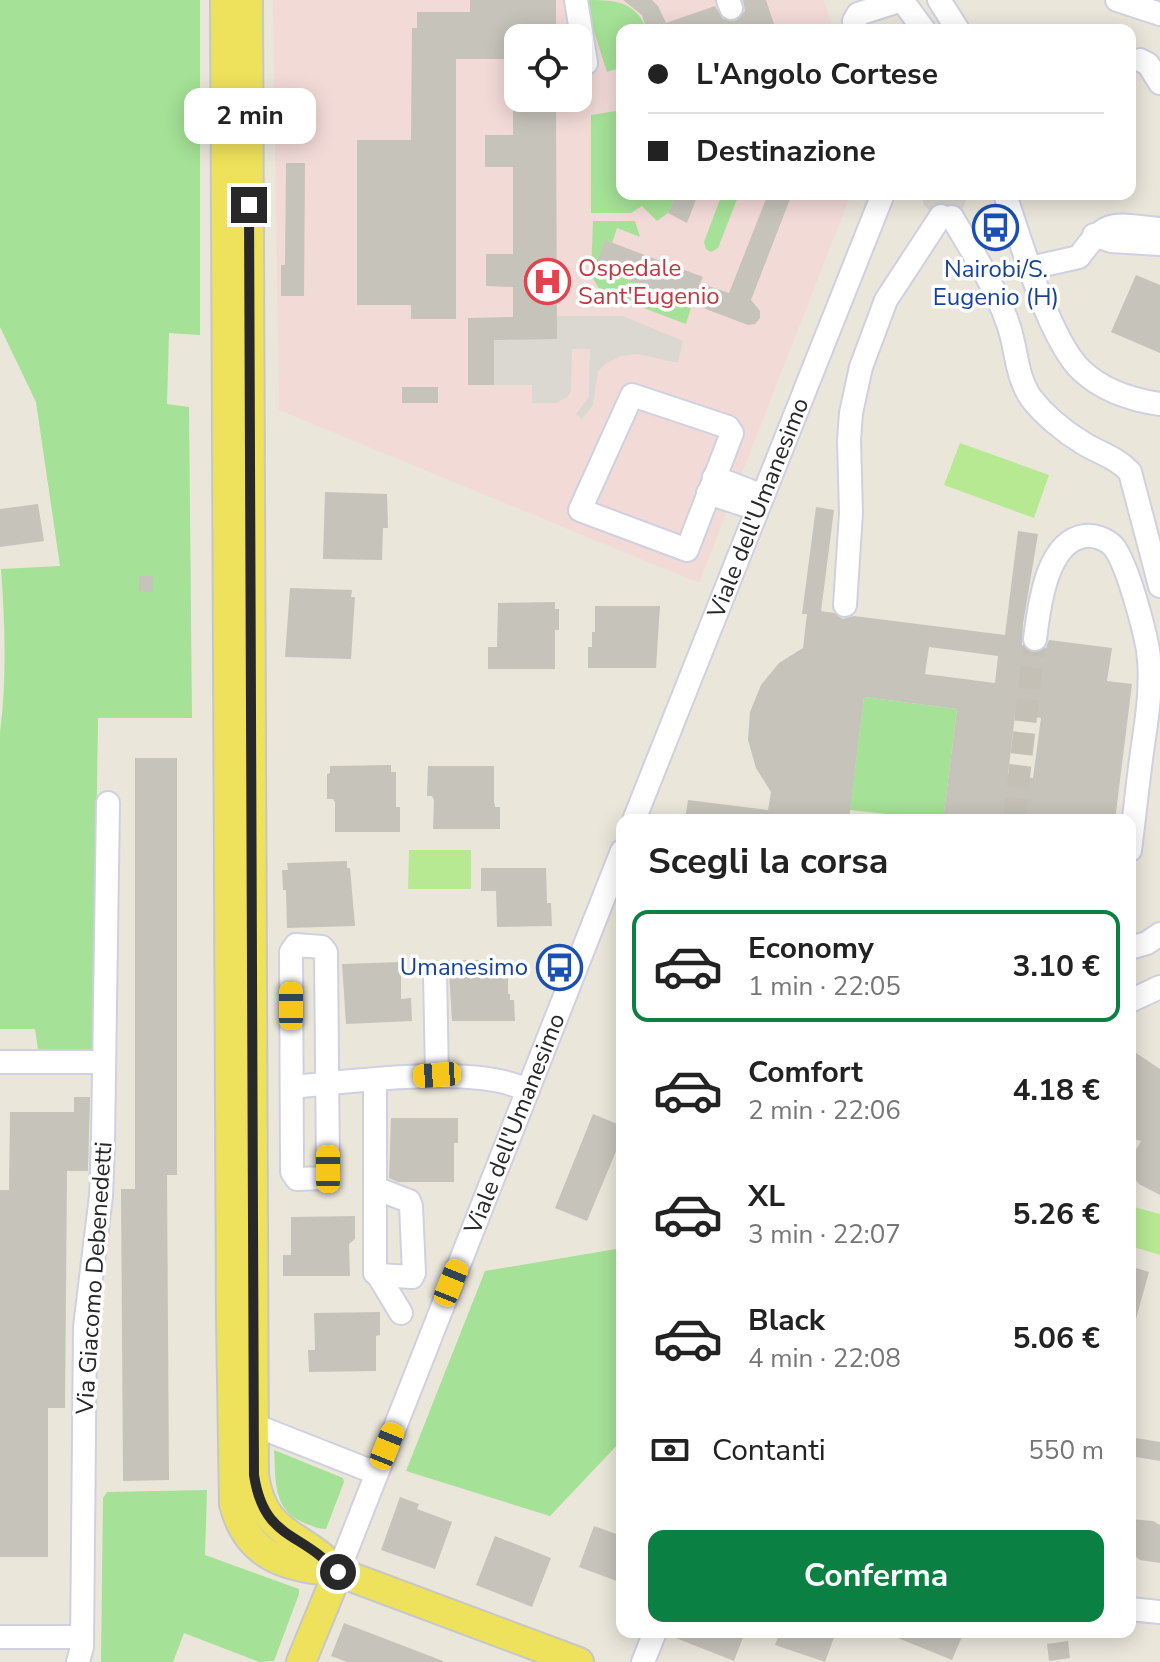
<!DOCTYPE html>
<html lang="it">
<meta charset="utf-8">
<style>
body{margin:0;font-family:"Nunito Sans",sans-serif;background:#f2f2f2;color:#222;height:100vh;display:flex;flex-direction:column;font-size:30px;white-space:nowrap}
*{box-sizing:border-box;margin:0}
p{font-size:26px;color:#767676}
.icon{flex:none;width:44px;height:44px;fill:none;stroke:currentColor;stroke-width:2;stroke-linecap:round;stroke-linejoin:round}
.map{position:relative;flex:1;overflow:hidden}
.panel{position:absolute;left:616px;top:814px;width:520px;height:824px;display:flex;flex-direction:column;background:#fff;border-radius:16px;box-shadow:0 4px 20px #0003}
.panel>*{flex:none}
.top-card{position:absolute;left:616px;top:24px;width:520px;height:176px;border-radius:16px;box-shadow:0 4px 20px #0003;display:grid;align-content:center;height:176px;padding:0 32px;background:#fff}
.fabs{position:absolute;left:504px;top:24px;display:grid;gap:16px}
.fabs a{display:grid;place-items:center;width:88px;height:88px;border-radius:16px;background:#fff;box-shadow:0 4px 20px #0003;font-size:40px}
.end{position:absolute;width:36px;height:36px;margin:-18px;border:10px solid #282828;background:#fff;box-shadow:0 0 0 4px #fff}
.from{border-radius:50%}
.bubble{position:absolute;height:56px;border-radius:16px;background:#fff;box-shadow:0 4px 20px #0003;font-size:26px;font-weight:700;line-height:56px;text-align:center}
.car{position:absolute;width:24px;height:48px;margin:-24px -12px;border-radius:10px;box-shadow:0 0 6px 2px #0007;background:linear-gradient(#f5c518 24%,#345 0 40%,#f5c518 0 76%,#345 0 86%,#f5c518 0)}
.top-card b{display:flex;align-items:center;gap:28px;height:76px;font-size:30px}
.top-card b+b{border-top:2px solid #e0e0e0}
.top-card i{width:20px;height:20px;background:#222}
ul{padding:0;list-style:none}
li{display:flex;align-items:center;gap:24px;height:112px;margin:0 16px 12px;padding:0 16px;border:4px solid transparent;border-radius:16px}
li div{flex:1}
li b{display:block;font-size:30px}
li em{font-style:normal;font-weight:700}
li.current{border-color:#0b8043}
li>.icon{width:72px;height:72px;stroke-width:1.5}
h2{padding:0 32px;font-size:36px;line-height:96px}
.pay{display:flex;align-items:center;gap:20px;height:88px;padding:0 32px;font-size:30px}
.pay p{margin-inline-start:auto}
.button{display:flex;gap:16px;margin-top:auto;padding:16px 32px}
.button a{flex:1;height:92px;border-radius:16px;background:#0b8043;color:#fff;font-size:32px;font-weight:700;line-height:92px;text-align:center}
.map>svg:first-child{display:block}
.medical{fill:#f2dad7;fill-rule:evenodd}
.green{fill:#a5e197}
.pitch{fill:#b7e892}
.plaza{fill:#dbd8d1}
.building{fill:#c6c3ba;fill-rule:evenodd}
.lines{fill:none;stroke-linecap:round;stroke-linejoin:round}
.minor-tunnel{stroke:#c4c0b6;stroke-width:22;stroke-dasharray:22 11;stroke-linecap:butt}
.minor-casing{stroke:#cfd0e1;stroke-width:26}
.major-casing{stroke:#c7c7c7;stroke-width:32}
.minor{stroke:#fff;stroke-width:22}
.major{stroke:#eee25c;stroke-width:28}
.route{stroke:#282828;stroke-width:10}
.labels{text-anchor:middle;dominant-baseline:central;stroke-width:7;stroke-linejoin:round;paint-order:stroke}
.health-label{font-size:24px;fill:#be3a42;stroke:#fff;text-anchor:start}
.transit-label{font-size:24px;fill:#164399;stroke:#fff}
.street-label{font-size:24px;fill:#282828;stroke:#fff}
</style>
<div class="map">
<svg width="1160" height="1662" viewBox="0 0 1160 1662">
<rect width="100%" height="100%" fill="#ebe6da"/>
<path class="medical" d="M273,0H824L833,30H622V194H851L699,583L279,410ZM518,38H578V98H518Z"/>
<path class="green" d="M0,0H200V335L169,333L167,404L189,407L192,718H98L93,1055L39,1056L35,1029H0V733C7,679 5,623 1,569L60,566L36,402L0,327Z
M584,0C614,0 635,0 647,30H622V67L607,72Z
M622,110V194H676L668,213L657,221L642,206L631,213H591V115Z
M722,194H739L718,248L711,252L706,249L704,242Z
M593,221H635L640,237L617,228L612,243L605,240L692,304L686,324L601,292L591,275Z
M864,697L957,709L943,820L850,810Z
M622,1248V1440L550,1516L406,1471L485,1271Z
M274,1450L343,1478L344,1482L326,1529C317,1529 310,1525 302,1522C272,1509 276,1478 274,1450Z
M207,1490L205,1555L299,1589V1594L274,1661L259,1662L184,1633L173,1662H101L103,1498L107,1492Z"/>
<path class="pitch" d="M960,443L1049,475L1034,518L944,485Z
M409,850H471V889H408Z
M1130,1206L1160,1214V1255L1130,1246Z"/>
<path class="plaza" d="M921,194H968L963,208L957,213L935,216L924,205Z
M557,316H623L683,341L678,363L638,354L621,356L607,363L598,371L593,405L582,419L576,414L589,396L590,349H572L571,391L567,397L556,403H532V385H494V339H556Z"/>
<path class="building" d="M470,0H556V38H518V59H456V319H411V305H357V140H411L412,28H417V12H470Z
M623,0H652L658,6L666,23L715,6L723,19L735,21L745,11L743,0H766L776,30H647L642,15Z
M513,98H556L557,339L494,340V385H468V318L513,317V287L486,286V254H513V167H485V135H513Z
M286,163H305L304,296H281V265H285Z
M676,194H698L687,223L668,213Z
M768,194H792L751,300L760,311V318L755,324L748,325L595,267L605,240L703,277L700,283L729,293Z
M1136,275L1160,285V353L1111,332Z
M402,387H438V403H402Z
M325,492L387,494L388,528H383L382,560L323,559Z
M38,504L44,541L0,547V509Z
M816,507L834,510L821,611L834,613L843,619L854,616L1005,635L1018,531L1038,534L1023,624L1022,645L1034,653L1046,648L1049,640L1112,648L1107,681L1132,684L1115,820H943L957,709L864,697L849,820H685L688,800L768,810L771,792L756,768L748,740L750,712L761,685L779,663L803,648L807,614H802ZM929,647L998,656L995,683L925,674ZM1015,715L1041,718L1033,778L1008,775Z
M139,576H153L152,592L139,591Z
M290,588L352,590L351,597H355L351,659L285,657Z
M555,602V609H559V630H555V669H488V647H497L498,603Z
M595,606H660L656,668H588V647H592V632H595Z
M135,758H177V1175H167L169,1480L123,1481L121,1189H135Z
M391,765V772H396V807H400V832H335V802L333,799H327V774L330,773V766Z
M428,766H494V801L495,807H500V829H433L434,800L432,796H427Z
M347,861V868H350L355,926L287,928L286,890H283L282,870H288L287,863Z
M481,868H546L547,903H551L552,926L497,927L496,891H481Z
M442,960H508V994H510V1000H514L515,1021H452L449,972Z
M401,962V999L411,998L412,1021L346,1024L342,964Z
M1130,1049L1160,1069V1195L1139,1184L1130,1174V1160L1141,1141L1130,1138Z
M74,1097H90L88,1171H67L65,1408H48V1557H0V1190H9L10,1112H74Z
M593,1114L622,1126V1137L587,1221L555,1208Z
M391,1118H458V1143H454V1182H398L389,1178Z
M355,1216V1239L349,1244L350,1276H283V1255H291V1217Z
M1130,1266L1149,1272L1134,1326L1130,1325Z
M380,1312V1335L376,1336V1371L309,1372L308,1350H315L314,1313Z
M1130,1437L1160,1442V1461L1130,1456Z
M400,1497L419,1504L417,1509L452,1522L435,1569L381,1550Z
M1130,1519L1153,1521L1160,1525V1563L1140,1560L1130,1553Z
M594,1526L622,1536V1583L579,1567Z
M495,1536L551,1558L532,1607L476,1585Z
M344,1623L443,1661L442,1662H347L331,1656Z
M669,1632H745L734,1661L668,1635Z
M780,1632H836L825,1662L775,1645Z
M883,1632H964L952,1660Z
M1068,1641L1070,1658L1049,1661L1047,1644Z"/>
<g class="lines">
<path class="minor-tunnel" d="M1014,820L1035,639"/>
<defs>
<g id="minor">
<path d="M576,0L586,63"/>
<path d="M728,0L731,8"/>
<path d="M902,0L924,30"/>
<path d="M939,0L958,30"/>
<path d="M1117,0L1160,14"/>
<path d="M856,30L854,21L858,14L902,0"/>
<path d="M1140,60L1148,64L1160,83"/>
<path d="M1005,194C1019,237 1050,341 1081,370C1102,390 1132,400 1160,404"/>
<path d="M952,217C971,250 994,284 1007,321C1017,346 1015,375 1031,398C1044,415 1065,432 1083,443C1099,453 1116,457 1130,472L1160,586"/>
<path d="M1094,235L1111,241L1160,244"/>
<path d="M1030,268L1079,257C1107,217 1114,225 1160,229"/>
<path d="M632,395L728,427L732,433L687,550L580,510Z"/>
<path d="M714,477L763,496"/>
<path d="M708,493L757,509"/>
<path d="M845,605L851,513L849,440L851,413L861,367L886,300L941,216"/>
<path d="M1035,639C1039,608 1046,541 1085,536C1095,535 1106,539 1113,546C1127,562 1144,628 1148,650C1153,686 1146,724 1141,759C1137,790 1134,820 1130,850"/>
<path id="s1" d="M634,820L883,194"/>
<path d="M296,945L322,947L326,952L328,1169L324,1178L297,1179L292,1172L291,952Z"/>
<path d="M1130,948L1147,943L1160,934"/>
<path d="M435,973L437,1075"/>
<path d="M1130,1001L1160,987"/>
<path d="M0,1062H104"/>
<path d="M292,1087C349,1082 479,1063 528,1091"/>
<path d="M375,1188L409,1201L411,1206L414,1273L412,1277L378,1275L375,1273V1080"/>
<path d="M378,1275L401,1313"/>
<path d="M254,1425L376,1473"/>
<path id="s2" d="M338,1572L622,851"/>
<path d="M1130,1609L1160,1612"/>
<path d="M0,1637H82"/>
<path d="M78,1662L82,1647L85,1327L101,1196L103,1142L108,803"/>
<path d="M643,1662L655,1632"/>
</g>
<path id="major" d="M225,0L231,1319L234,1504C248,1559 288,1567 338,1572L579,1662
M248,0L254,1475C263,1538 301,1531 338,1572
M301,1662L338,1572"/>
</defs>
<use href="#minor" class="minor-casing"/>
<use href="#major" class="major-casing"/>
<use href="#minor" class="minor"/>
<use href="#major" class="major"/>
</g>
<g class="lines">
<path class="route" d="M249,205L254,1475C264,1540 299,1530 338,1572"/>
</g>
<defs>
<symbol id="bus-ring" viewBox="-11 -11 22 22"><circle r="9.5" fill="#fff" stroke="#1a4fb4" stroke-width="1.5"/><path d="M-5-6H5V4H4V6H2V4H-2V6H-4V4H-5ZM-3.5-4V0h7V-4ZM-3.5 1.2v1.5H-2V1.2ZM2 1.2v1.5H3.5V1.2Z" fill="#1a4fb4"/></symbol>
<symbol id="hospital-ring" viewBox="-11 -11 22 22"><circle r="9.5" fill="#fff" stroke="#e0444e" stroke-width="1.5"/><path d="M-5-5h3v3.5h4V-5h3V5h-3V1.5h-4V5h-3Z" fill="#e0444e"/></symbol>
</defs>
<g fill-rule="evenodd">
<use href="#bus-ring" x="970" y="202" width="51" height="51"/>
<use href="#hospital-ring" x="522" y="256" width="51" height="51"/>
<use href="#bus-ring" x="534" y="942" width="51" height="51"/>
</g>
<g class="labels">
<g class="health-label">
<text x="578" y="268">Ospedale<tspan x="578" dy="28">Sant'Eugenio</tspan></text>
</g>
<g class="transit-label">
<text x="996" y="269">Nairobi/S.<tspan x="996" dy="28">Eugenio (H)</tspan></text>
<text x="528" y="967" text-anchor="end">Umanesimo</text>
</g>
<g class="street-label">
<text stroke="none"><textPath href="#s1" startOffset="336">Viale dell'Umanesimo</textPath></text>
<text stroke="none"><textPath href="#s2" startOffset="482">Viale dell'Umanesimo</textPath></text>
<text transform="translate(94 1278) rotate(-86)">Via Giacomo Debenedetti</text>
</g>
</g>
</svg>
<div class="fabs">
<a><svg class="icon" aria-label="locate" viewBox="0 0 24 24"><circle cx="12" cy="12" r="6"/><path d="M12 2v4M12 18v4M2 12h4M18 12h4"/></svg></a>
</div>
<i class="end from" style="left:338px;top:1572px"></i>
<i class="end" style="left:249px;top:205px"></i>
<div class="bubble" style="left:184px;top:88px;width:132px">2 min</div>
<i class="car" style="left:291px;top:1006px;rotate:0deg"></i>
<i class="car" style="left:437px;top:1075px;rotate:266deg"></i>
<i class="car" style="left:328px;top:1169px;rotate:0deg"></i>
<i class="car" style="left:451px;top:1283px;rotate:22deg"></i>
<i class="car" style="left:387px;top:1446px;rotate:22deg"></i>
<div class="top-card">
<b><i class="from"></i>L'Angolo Cortese</b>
<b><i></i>Destinazione</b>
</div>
<section class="panel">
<h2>Scegli la corsa</h2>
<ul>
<li class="current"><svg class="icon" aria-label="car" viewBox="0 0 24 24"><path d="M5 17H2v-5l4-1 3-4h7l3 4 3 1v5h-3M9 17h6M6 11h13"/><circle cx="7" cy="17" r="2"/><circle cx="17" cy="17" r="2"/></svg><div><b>Economy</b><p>1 min · 22:05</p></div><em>3.10 €</em></li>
<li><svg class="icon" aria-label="car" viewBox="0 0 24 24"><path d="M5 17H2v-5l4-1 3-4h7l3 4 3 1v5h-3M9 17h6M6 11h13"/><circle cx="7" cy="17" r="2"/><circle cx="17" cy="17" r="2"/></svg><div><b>Comfort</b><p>2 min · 22:06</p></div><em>4.18 €</em></li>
<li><svg class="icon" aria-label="car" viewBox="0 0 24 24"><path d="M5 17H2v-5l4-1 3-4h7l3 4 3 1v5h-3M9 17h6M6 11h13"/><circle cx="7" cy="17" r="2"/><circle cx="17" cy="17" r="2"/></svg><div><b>XL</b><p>3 min · 22:07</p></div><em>5.26 €</em></li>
<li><svg class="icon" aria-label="car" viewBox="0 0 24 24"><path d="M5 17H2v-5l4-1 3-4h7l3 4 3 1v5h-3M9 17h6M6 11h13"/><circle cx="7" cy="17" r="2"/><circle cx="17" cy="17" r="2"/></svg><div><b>Black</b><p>4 min · 22:08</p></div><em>5.06 €</em></li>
</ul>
<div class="pay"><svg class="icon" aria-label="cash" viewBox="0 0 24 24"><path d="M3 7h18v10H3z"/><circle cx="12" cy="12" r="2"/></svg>Contanti<p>550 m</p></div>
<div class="button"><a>Conferma</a></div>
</section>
</div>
